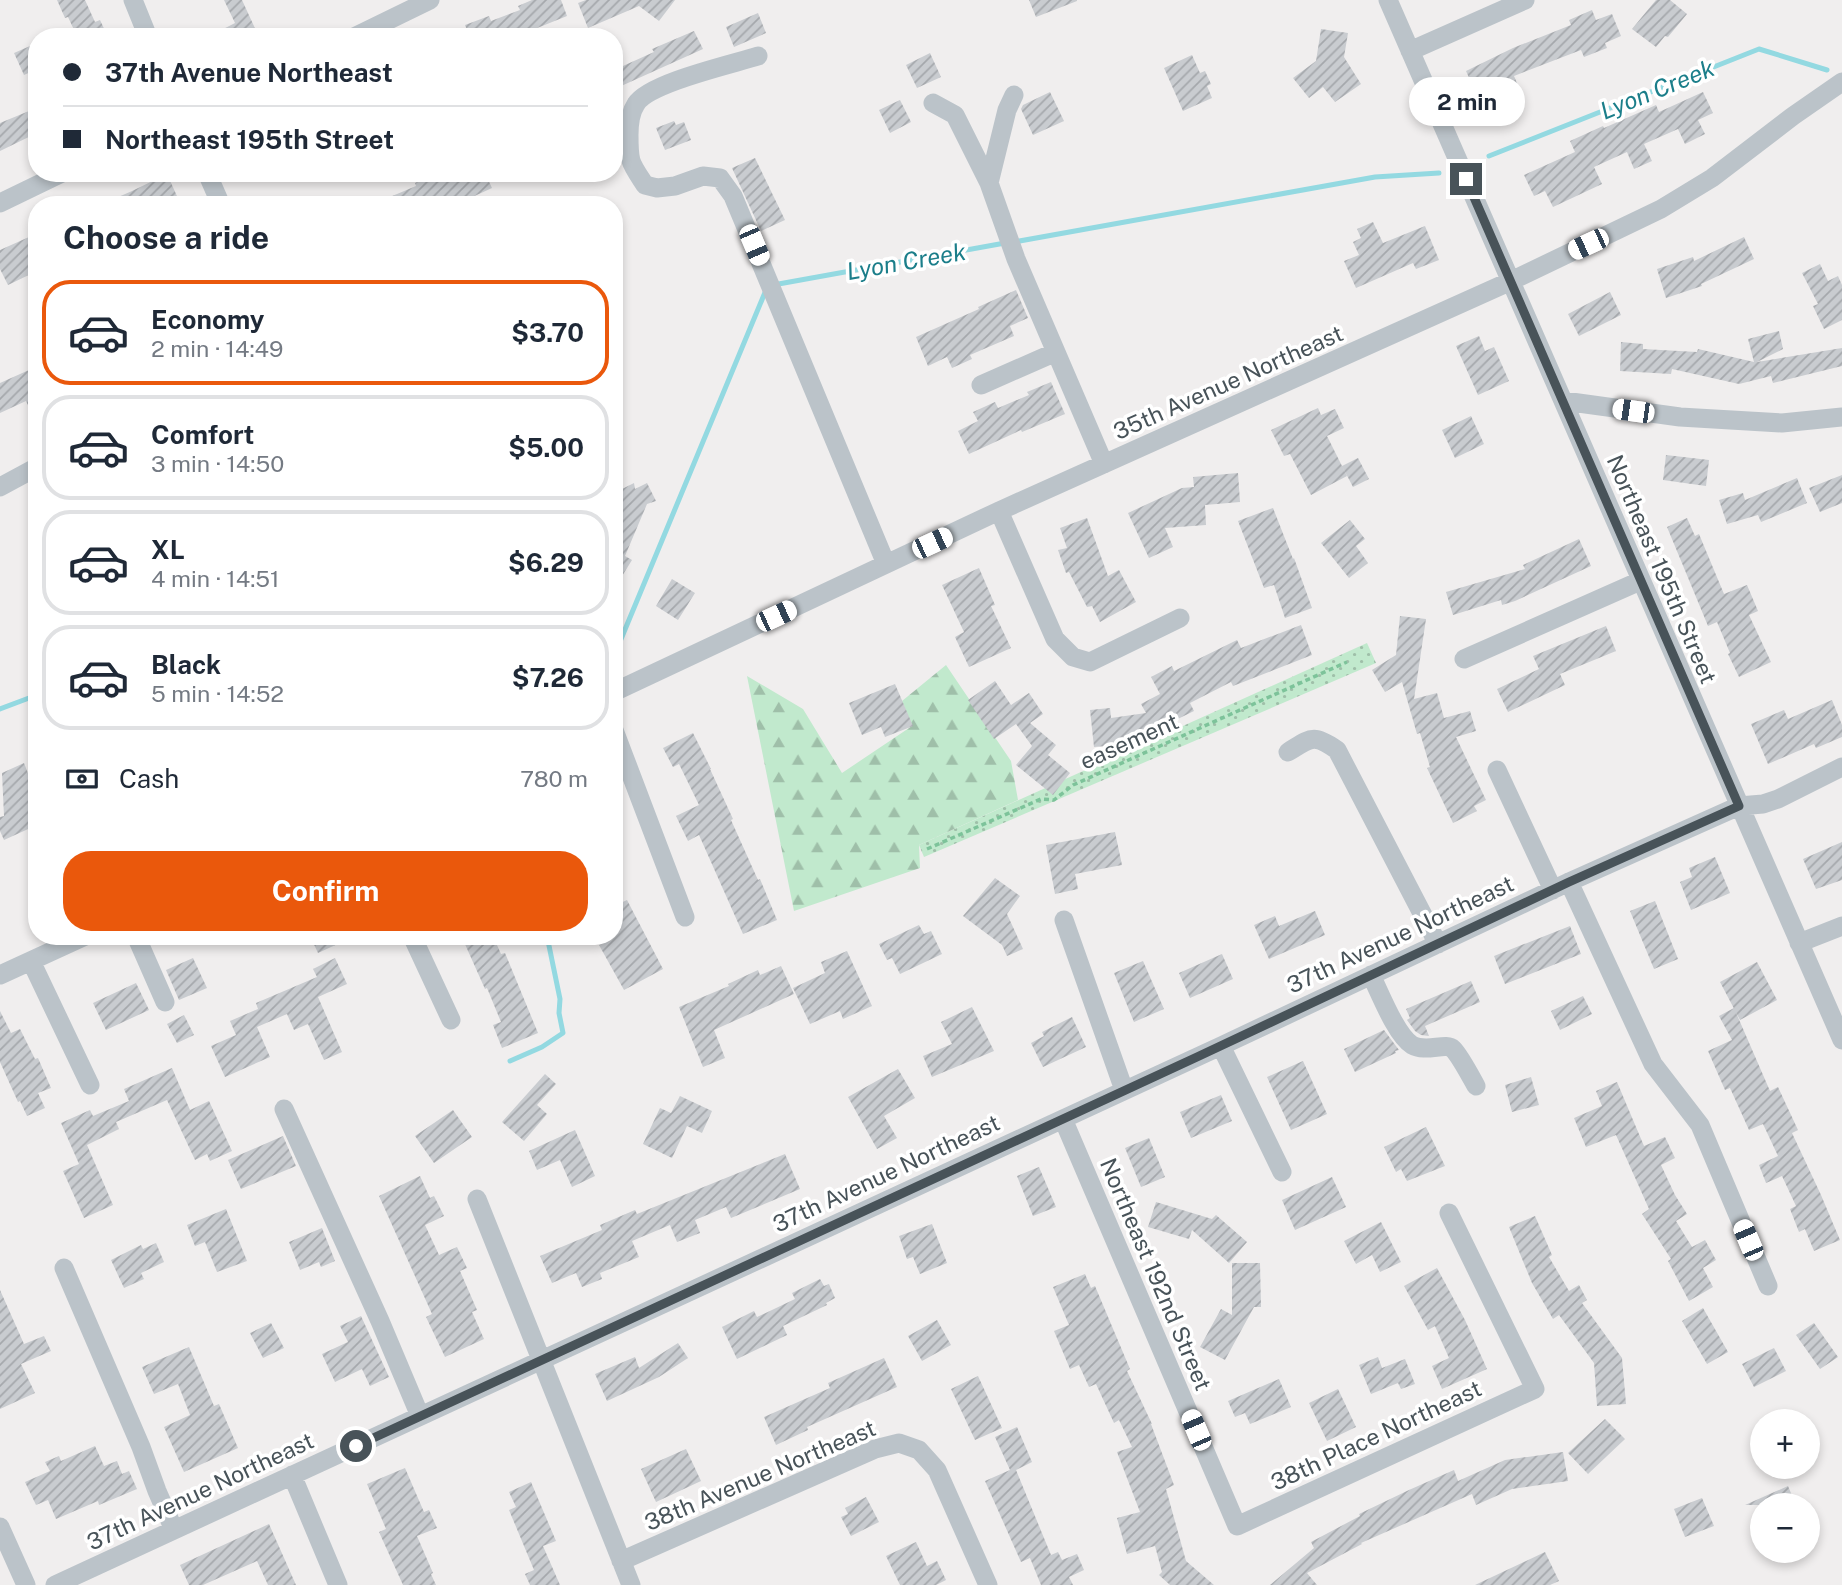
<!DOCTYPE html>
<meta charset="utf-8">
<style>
body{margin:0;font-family:"Public Sans",sans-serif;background:#f2f2f3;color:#1f2937;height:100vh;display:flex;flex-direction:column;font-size:26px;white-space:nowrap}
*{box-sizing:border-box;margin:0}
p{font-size:23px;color:#747a83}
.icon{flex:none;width:38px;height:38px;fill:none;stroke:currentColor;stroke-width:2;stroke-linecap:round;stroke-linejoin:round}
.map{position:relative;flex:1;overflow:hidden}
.details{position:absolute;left:28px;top:196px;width:595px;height:749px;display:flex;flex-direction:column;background:#fff;border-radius:28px;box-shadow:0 4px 10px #0003}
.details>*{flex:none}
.hud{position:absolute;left:28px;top:28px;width:595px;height:154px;border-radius:28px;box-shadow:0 4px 10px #0003;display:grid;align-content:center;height:154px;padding:0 35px;background:#fff}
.tools{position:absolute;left:1750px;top:1409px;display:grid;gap:14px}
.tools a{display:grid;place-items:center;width:70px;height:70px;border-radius:50%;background:#fff;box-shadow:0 4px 10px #0003;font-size:35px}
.end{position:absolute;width:32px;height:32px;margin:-16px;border:9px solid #485359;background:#fff;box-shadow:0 0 0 4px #fff}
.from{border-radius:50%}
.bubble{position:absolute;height:49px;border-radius:24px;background:#fff;box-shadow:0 4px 10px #0003;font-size:23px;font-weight:700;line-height:49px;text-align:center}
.car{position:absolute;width:21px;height:42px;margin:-21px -10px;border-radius:9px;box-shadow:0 0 5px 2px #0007;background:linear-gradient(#fff 24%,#345 0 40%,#fff 0 76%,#345 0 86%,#fff 0)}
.hud b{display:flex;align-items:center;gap:24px;height:66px;font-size:26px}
.hud b+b{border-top:2px solid #e0e1e3}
.hud i{width:18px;height:18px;background:#1f2937}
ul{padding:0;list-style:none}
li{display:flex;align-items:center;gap:21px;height:105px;margin:0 14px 10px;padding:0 21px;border:4px solid #e0e1e3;border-radius:28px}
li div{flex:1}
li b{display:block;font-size:26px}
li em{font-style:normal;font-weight:700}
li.selected{border-color:#ea580c}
li>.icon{width:63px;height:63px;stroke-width:1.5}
h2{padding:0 35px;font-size:32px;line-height:84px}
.pay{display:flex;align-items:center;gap:18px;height:77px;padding:0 35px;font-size:26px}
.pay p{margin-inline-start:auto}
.button{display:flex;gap:14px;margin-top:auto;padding:14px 35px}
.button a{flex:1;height:80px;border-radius:28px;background:#ea580c;color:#fff;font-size:28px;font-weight:700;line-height:80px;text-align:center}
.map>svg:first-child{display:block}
.grass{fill:url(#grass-dots)}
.forest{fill:url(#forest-firs)}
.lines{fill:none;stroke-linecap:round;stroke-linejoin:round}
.stream{stroke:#93d9e1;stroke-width:5}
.building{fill:url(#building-hatch)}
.path{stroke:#7dc39a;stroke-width:3.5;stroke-dasharray:5 3.5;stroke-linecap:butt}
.minor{stroke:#bbc3c9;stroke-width:19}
.route{stroke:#485359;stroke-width:9}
.labels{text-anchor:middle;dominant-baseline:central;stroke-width:7;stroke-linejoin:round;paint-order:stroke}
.street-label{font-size:23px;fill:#485359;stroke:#fff}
.water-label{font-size:24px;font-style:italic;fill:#1b7e8a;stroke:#fff}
</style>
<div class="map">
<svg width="1842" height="1585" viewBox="0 0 1842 1585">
<defs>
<pattern id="grass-dots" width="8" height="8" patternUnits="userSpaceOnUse" patternTransform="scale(1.75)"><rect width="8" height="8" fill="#c1e9cd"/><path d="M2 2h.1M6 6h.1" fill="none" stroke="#9fbfa9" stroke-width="1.8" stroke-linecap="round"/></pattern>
<pattern id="forest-firs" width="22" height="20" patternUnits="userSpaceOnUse" patternTransform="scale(1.75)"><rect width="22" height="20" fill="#c1e9cd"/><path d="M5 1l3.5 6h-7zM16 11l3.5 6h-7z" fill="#9fbfa9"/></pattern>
<pattern id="building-hatch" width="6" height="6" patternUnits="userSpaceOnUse" patternTransform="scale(1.75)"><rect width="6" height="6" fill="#c9ccd0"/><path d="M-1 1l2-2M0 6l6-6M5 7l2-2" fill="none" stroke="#a5a8ac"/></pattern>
</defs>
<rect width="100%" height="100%" fill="#f0eeee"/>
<path class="grass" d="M1367,643L1376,663L924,857L919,845Z"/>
<path class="forest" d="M946,665L1011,761L1018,800L919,845L920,868L794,911L747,676L803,709L842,773L912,726L902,701Z"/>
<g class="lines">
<path class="stream" d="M1489,156L1759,49L1827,70
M1014,242L1375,177L1439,173
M773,285L1005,243
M614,656L766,290
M0,709L37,695
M510,1061L542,1047L563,1033L559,1013L560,999L547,936"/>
</g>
<path class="building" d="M57,0H85L95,22L100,20L108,37H64L75,32L68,17L65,18Z
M224,0H242L259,37H208L235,23Z
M532,0H561L567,16L515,37H454L467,30L465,25L489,16L491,21L520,10L518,6Z
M586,0H675L659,21L639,6L588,28L578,3Z
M1029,0H1077V1L1036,17Z
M1656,0H1670L1687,14L1668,37L1665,36L1656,47L1632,29Z
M1592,10L1596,20L1612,14L1621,36L1605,43L1607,48L1584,57L1581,50L1514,76L1517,83L1479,100L1466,71L1513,48L1571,25L1569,20Z
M758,13L766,33L734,47L726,27Z
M1321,29L1348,33L1344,57L1361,84L1335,102L1323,87L1309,98L1293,78L1316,61Z
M694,31L703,49L619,87L614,78V70L654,52L652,49Z
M37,43V69L24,75L14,53Z
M930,53L941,77L917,88L906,65Z
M1192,55L1200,73L1205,71L1211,84L1207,86L1212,98L1183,111L1164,68Z
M1050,92L1064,121L1033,135L1021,109L1023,105Z
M1703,92L1713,113L1698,120L1705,134L1685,144L1678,129L1644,144L1652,161L1634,169L1627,152L1594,167L1602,184L1553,207L1545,191L1534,196L1524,175L1575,152L1570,141L1603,126L1604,128L1656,105L1659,112Z
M900,100L911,122L890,133L879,110Z
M29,111L37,128V133L0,151V123Z
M674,121L676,125L684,122L691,140L665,150L656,128Z
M755,158L785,220L761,231L732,168Z
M436,173H485L492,188L455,205H371L416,186L415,183Z
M167,174L181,205H100L132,191Z
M1373,222L1383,243L1425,226L1439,260L1416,269L1413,263L1356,288L1344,261L1359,255L1353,242L1361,238L1357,229Z
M29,237L37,254V261L32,263L35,272L8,285L0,269V250Z
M1744,237L1754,259L1701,284L1702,286L1666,298L1657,269L1693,257L1694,261Z
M1820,264L1828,281L1838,276L1842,285V320L1824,329L1813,306L1818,304L1802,273Z
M1016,290L1028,318L1010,326L1014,336L970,355L972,359L952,368L947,357L928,366L916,337L979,309L978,307Z
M1610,292L1621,315L1579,336L1568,314Z
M1779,331L1783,349L1757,362L1842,348V366L1773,383L1771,376L1739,384L1672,369L1671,374L1620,371L1621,342L1643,344V349L1697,352L1698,349L1754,362L1748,339Z
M1479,336L1485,351L1494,347L1509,381L1478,395L1456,346Z
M29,370L33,378L37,376V425L26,401L0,413V383Z
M1051,382L1065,414L1022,432L1021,430L969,454L958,431L978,421L973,412L995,402L998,408L1029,395L1027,392Z
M1318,408L1321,415L1335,409L1344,428L1327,436L1347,476L1311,495L1290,454L1284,456L1271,430Z
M1471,416L1484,444L1455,458L1442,430Z
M1666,455L1709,460L1706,486L1663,480Z
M1358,458L1369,479L1353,487L1342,466Z
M1238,473L1240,502L1205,505L1206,525L1165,528L1173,547L1149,558L1128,513L1182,488L1194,487L1193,477Z
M1842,475V503L1820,512L1809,488Z
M1797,478L1807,503L1761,522L1758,515L1727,524L1719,500L1743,493L1745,500Z
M634,483L635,489L647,483L656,501L647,504L625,556L632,560L614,589V493Z
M1273,508L1293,559L1294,558L1312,608L1285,618L1274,585L1264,588L1238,521Z
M1087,518L1108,576L1119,570L1136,602L1100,622L1092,606L1087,607L1069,572L1066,573L1058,550L1067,548L1060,528Z
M1687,518L1695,536L1699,534L1724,594L1747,585L1758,611L1749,615L1771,662L1739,677L1728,654L1730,653L1717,622L1708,626L1667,527Z
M1350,520L1365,539L1356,546L1368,563L1349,578L1321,543Z
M1579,539L1591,566L1515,601L1502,605L1501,600L1453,615L1446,592L1525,569L1523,565Z
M979,568L995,605L991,606L1011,648L969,667L955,637L964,632L942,585Z
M672,579L695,593L678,620L656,606Z
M1400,616L1426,619L1414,699L1437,693L1444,718L1470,711L1476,731L1456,737L1486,800L1474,806L1477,811L1453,823L1427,768L1430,767L1420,733L1417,734L1402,682L1385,692L1372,670L1396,655Z
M1301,625L1312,655L1233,686L1231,682L1190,703L1194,711L1139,738V743L1094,747L1090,710L1110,708L1111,718L1146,713L1141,704L1160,694L1151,677L1172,666L1174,671L1237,640L1241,648Z
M1606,626L1616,651L1560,674L1565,685L1508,712L1497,689L1539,669L1533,656Z
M995,681L1011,705L1029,693L1043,714L1030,723L1056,745L1048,755L1070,773L1053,795L1016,765L1032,746L1016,724L994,739L968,700Z
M895,684L913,726L885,737L881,727L862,735L849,703Z
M1832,700L1842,725V737L1816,748L1814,744L1768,764L1751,724L1784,710L1788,719Z
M693,733L711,769H710L733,819L731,820L758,880L760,879L777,920L743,934L699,835L688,841L676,816L699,805L679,764L673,767L663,748Z
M24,763L31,781L37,779V825L4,840L0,831V817L4,816L2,773Z
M1115,832L1122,865L1075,874L1078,889L1055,894L1046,845Z
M1842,842V880L1816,889L1803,859Z
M1715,857L1730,893L1691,910L1680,882L1692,877L1689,868Z
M995,878L1020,896L1007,914L1023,949L1007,956L1002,945L963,916Z
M627,900L663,969L624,990L599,945L614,937V906Z
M1655,901L1678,959L1654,969L1630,911Z
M1315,911L1325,935L1269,959L1254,925L1275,916L1279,926Z
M919,925L924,934L931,931L942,954L900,974L892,958L887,960L879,944Z
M1570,926L1581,954L1505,984L1494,956Z
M310,936H355L318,953Z
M476,936H493L501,954L505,953L538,1033L502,1048L493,1025L501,1022L487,988L485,989L464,942Z
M847,951L872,1006L843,1019L840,1011L810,1024L793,988L825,973L821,962Z
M1222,954L1233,979L1190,998L1179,973Z
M193,958L207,988L179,1000L166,970Z
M335,958L347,984L318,997L342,1052L324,1060L308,1024L294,1030L287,1014L257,1027L270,1057L225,1077L211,1046L236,1035L230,1021L258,1009L256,1003L317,977L313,969Z
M1143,961L1164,1009L1134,1022L1114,973Z
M1757,962L1777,1000L1740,1020L1720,982Z
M781,966L794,994L714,1030L725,1058L703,1067L679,1007L729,986L728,984L758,970L760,975Z
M1471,981L1480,1002L1425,1026L1429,1036L1421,1035L1415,1031L1407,1020L1410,1018L1406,1009Z
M136,983L149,1010L106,1030L93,1003Z
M1583,996L1592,1014L1560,1030L1551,1011Z
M972,1007L994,1051L932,1077L923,1056L952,1044L941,1022Z
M1734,1008L1770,1091L1778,1087L1798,1130L1792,1133L1821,1195L1840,1240L1814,1251L1805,1229L1799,1232L1790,1209L1796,1206L1782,1176L1766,1183L1759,1165L1778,1156L1763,1124L1749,1130L1730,1088L1725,1090L1708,1051L1732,1040L1719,1016Z
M0,1011L11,1033L20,1029L35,1059L38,1058L51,1088L38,1093L45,1108L27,1116L20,1101L18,1102L0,1062Z
M184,1015L194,1035L177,1043L167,1024Z
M1072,1017L1086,1047L1043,1067L1031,1043L1044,1036L1042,1032Z
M1384,1030L1399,1050L1395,1051L1396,1053L1355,1072L1344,1049Z
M1303,1061L1327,1114L1291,1130L1267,1077Z
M172,1068L190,1110L209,1101L232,1151L210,1161L207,1154L195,1160L167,1100L116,1122L119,1129L87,1145L113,1205L84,1218L63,1171L79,1164L61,1123L90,1110L93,1116L129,1101L124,1089Z
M898,1069L915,1098L884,1116L897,1138L877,1149L848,1097Z
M545,1074L556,1084L537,1105L547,1114L524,1141L502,1122Z
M1531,1077L1539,1105L1512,1112L1505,1085Z
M1617,1082L1644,1146L1665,1137L1675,1158L1661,1165L1675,1195L1687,1214L1676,1221L1692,1247L1705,1240L1716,1260L1703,1268L1713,1287L1689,1301L1668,1261L1671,1259L1642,1214L1649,1209L1616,1135L1586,1147L1574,1118L1602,1106L1596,1091Z
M1221,1095L1232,1121L1191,1138L1180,1112Z
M680,1096L712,1111L702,1133L687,1126L672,1158L643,1144L660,1108L671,1113Z
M453,1110L472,1137L434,1163L415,1136Z
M1426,1127L1445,1166L1407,1181L1401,1169L1396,1172L1384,1147Z
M575,1130L595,1176L572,1187L560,1160L537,1170L529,1151Z
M283,1136L296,1166L241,1189L228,1160Z
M1149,1138L1165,1177L1141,1187L1125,1148Z
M785,1154L800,1189L731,1218L726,1207L695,1220L700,1233L677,1242L670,1225L632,1241L639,1257L600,1273L602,1279L582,1287L576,1273L552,1283L540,1256L602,1230L600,1225L635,1210L637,1214Z
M1039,1167L1056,1207L1033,1216L1017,1176Z
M420,1176L430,1198L434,1196L444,1216L425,1225L439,1255L457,1247L467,1268L460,1271L477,1310L472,1312L484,1339L445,1357L426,1317L432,1314L379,1196Z
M1332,1177L1346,1207L1295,1230L1282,1200Z
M1156,1202L1212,1219L1216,1215L1247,1242L1229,1263L1192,1230L1189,1239L1148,1227Z
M226,1209L247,1261L217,1272L205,1242L195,1246L187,1225Z
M1535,1216L1552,1255L1549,1257L1569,1291L1579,1285L1587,1300L1582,1303L1622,1358L1626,1404L1597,1406L1594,1363L1559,1315L1553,1319L1532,1283L1509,1227Z
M1381,1222L1401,1262L1380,1272L1372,1255L1356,1264L1344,1241Z
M932,1224L947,1263L920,1274L913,1257L907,1259L899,1236Z
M322,1228L335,1261L321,1267L319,1262L300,1270L289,1242Z
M156,1243L164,1262L141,1273L144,1279L124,1288L111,1260L141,1245L143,1249Z
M1232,1263H1260L1261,1307H1254L1225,1360L1200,1347L1221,1309L1232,1315Z
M1437,1268L1465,1320L1487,1369L1442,1389L1432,1366L1449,1358L1435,1326L1428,1330L1404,1286Z
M1085,1274L1091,1288L1095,1286L1130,1369L1127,1371L1152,1424H1151L1174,1485L1166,1489L1186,1561L1214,1585H1170L1159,1575L1162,1572L1155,1546L1127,1554L1117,1518L1140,1512L1117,1452L1132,1447L1119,1420L1114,1423L1096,1384L1089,1387L1079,1365L1070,1369L1054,1331L1069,1325L1053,1287Z
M820,1279L824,1286L829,1284L835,1298L826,1303L827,1305L783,1326L787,1335L737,1359L722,1327L754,1311L757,1317L795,1299L792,1293Z
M0,1290L24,1344L44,1336L51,1351L21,1364L35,1393L0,1409Z
M1703,1308L1728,1352L1707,1364L1682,1321Z
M361,1316L389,1377L370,1386L362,1369L335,1382L322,1354L348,1342L340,1326Z
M937,1320L951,1345L922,1361L908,1336Z
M271,1323L284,1348L263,1358L250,1333Z
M1814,1323L1838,1357L1820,1369L1796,1335Z
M678,1343L688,1358L659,1377L607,1401L595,1374L635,1357L639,1368Z
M189,1347L214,1406L219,1404L238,1448L184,1472L164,1427L190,1415L178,1384L154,1394L142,1367Z
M1774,1348L1786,1371L1754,1387L1742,1364Z
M1378,1357L1382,1368L1405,1359L1415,1384L1401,1389L1398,1383L1371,1394L1359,1365Z
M884,1358L897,1387L807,1427L808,1430L776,1445L764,1417L830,1388L828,1383Z
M978,1376L1002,1428L975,1440L951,1389Z
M1279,1379L1291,1407L1250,1424L1245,1413L1235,1417L1228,1401Z
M1338,1389L1356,1427L1327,1441L1309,1403Z
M1605,1419L1625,1439L1588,1474L1568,1453Z
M1017,1427L1032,1462L1016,1470L1051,1555L1058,1552L1062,1560L1077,1554L1084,1570L1069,1577L1073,1585H1041L1030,1558L1021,1562L985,1481L1010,1470L995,1437Z
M95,1446L104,1466L117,1461L122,1474L129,1471L137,1489L99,1505L98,1501L56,1519L48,1500L36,1505L25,1482L50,1471L45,1462L59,1456L61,1461Z
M686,1449L701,1481L656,1502L641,1469Z
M1563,1452L1568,1481L1512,1489L1476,1505L1472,1494L1361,1543L1362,1544L1307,1573L1317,1585H1270L1314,1548L1311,1542L1360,1516L1359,1514L1409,1490L1454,1470L1458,1481L1505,1460Z
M405,1468L424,1512L429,1510L437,1528L417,1536L433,1573L431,1574L436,1585H403L379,1532L386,1529L367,1484Z
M531,1482L556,1541L543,1546L560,1585H530L525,1574L534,1570L509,1510L516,1507L509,1492Z
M1788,1486L1796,1505H1745Z
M866,1497L879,1522L851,1536L841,1517L848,1514L845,1508Z
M1702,1498L1714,1526L1685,1537L1674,1509Z
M269,1524L296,1585H268L257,1561L203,1585H189L180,1565Z
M916,1542L927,1566L937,1561L946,1580L936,1585H900L886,1556Z
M1545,1552L1559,1581L1550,1585H1475Z"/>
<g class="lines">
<path class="path" d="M927,849L1041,799L1054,800L1073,785L1347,662"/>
<path class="minor" d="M133,0L148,37
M1388,0C1539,347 1690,694 1842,1040
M354,37L430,0
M1410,51L1525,0
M758,56C733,64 648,83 636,104C630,113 629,125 629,135C629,163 630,162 645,185L657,188L675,186L703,176L720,178L733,196L886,564
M933,103L955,115L989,183L1016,259L1104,464
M207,173L221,205
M989,183L1007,110L1014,95
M0,203L62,173
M981,385L1056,352
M1564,401L1680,417L1782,423L1842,417
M0,487L37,467
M999,511L1055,639L1073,657L1090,662L1180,618
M1464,659L1640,581
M614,692L999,511L1511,281L1661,209L1712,178L1793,116L1842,82
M614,730L685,917
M1288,752C1311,738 1313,733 1337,750L1438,944
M1497,770L1553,890
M1569,882L1653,1064L1700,1125L1768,1286
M1064,920L1124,1090
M136,936L165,1002
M412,936L451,1020
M1799,943L1842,926
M31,961L90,1085
M0,975L85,936
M1371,975C1380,993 1396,1035 1412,1045C1426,1053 1446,1042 1453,1049C1460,1056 1471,1077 1476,1086
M1221,1046L1282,1172
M284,1109L380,1321L420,1416
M1063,1119L1237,1526L1535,1389L1449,1213
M477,1199L631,1585
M64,1268L141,1447L157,1491L174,1530
M292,1475L338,1585
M0,1527L26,1585
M621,1561L875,1449L899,1443L919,1450L937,1470L988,1585
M55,1585L1221,1046L1569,882L1739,806L1763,804L1778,799L1842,767"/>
</g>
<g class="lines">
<path class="route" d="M356,1446L1197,1057L1569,882L1739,806L1466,179"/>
</g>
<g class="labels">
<g class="street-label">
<text transform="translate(1228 382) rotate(-24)">35th Avenue Northeast</text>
<text transform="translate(1662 569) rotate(67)">Northeast 195th Street</text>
<text transform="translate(1129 741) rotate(-24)">easement</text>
<text transform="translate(1400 934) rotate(-25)">37th Avenue Northeast</text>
<text transform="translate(886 1173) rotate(-25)">37th Avenue Northeast</text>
<text transform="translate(1156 1274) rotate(67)">Northeast 192nd Street</text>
<text transform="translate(1376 1435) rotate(-25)">38th Place Northeast</text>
<text transform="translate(760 1475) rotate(-23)">38th Avenue Northeast</text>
<text transform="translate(200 1491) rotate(-25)">37th Avenue Northeast</text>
</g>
<g class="water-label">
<text transform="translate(1657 89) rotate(-22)">Lyon Creek</text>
<text transform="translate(906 261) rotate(-10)">Lyon Creek</text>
</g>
</g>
</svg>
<div class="tools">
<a>+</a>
<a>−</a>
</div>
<i class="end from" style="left:356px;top:1446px"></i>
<i class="end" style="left:1466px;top:179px"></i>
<div class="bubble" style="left:1409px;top:77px;width:116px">2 min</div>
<i class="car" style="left:1588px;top:244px;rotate:245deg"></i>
<i class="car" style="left:754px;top:245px;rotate:157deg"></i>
<i class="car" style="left:1633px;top:411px;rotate:278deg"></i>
<i class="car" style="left:932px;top:543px;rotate:65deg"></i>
<i class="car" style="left:776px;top:616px;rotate:65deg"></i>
<i class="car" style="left:1748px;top:1240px;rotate:337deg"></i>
<i class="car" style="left:1196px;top:1430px;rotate:337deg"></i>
<div class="hud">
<b><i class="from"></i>37th Avenue Northeast</b>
<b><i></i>Northeast 195th Street</b>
</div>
<section class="details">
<h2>Choose a ride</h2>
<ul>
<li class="selected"><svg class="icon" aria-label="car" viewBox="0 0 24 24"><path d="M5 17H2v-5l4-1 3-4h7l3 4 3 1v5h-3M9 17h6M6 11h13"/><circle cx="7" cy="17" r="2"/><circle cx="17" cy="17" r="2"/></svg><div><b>Economy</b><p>2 min · 14:49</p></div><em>$3.70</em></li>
<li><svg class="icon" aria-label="car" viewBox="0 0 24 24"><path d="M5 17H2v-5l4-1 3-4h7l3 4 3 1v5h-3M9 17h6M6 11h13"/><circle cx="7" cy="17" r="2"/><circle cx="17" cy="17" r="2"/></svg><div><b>Comfort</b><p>3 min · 14:50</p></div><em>$5.00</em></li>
<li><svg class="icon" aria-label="car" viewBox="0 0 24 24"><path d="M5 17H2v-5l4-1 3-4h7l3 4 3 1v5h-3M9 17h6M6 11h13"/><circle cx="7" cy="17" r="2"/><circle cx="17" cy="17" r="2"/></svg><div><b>XL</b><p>4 min · 14:51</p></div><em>$6.29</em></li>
<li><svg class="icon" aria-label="car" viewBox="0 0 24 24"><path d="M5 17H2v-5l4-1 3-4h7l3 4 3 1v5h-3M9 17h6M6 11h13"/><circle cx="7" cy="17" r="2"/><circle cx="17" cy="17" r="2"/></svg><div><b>Black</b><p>5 min · 14:52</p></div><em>$7.26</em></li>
</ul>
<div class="pay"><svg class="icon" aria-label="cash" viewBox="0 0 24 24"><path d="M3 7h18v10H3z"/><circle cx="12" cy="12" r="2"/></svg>Cash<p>780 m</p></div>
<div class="button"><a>Confirm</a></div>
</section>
</div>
